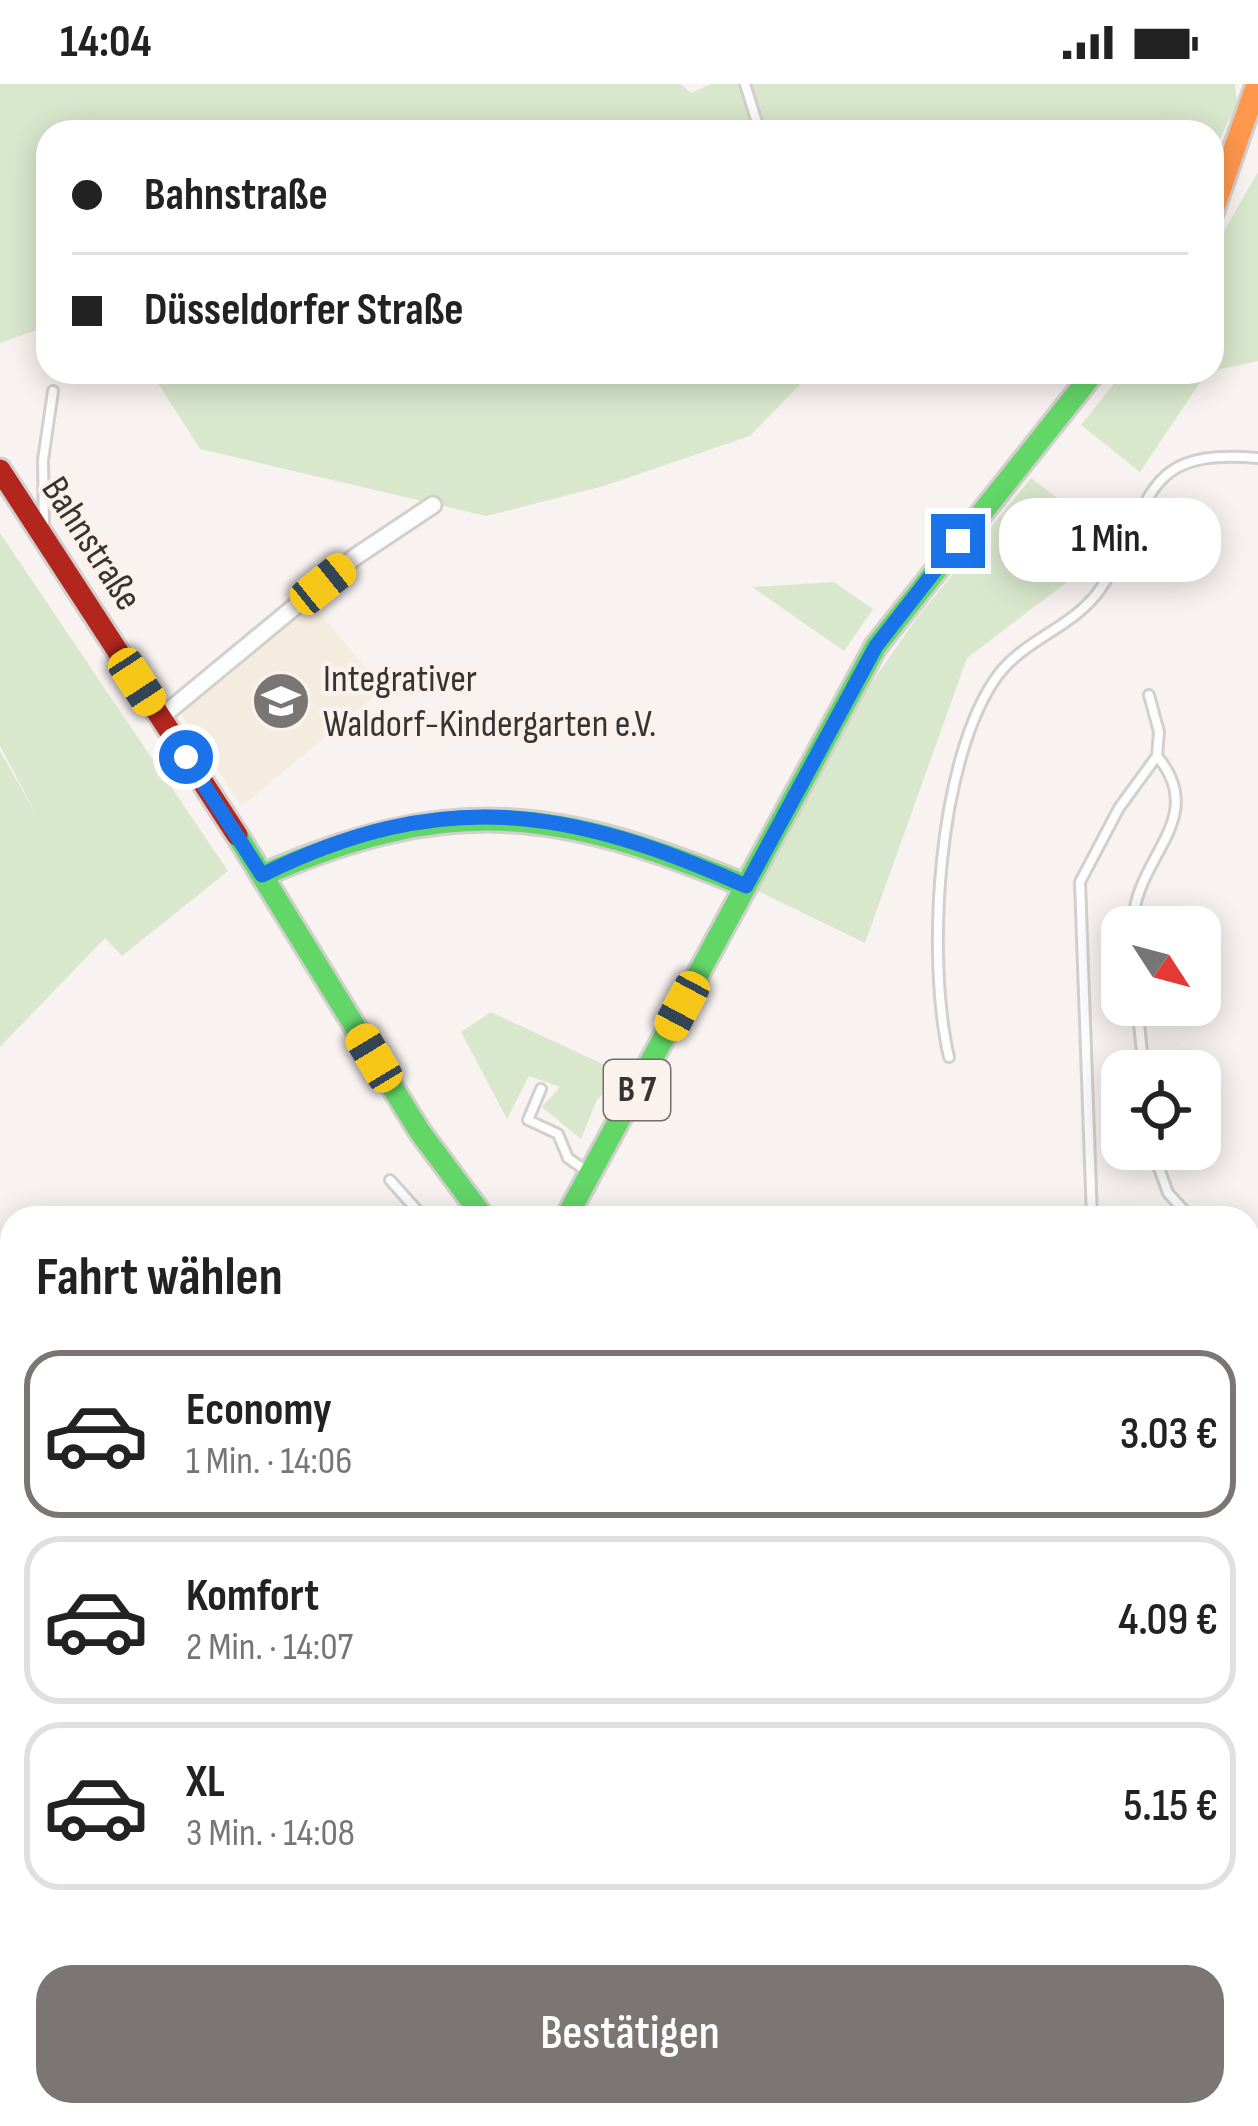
<!DOCTYPE html>
<html lang="de">
<meta charset="utf-8">
<style>
body{margin:0;font-family:"Sofia Sans Condensed",sans-serif;background:#f6f6f6;color:#222;height:100vh;display:flex;flex-direction:column;font-size:45px;white-space:nowrap}
*{box-sizing:border-box;margin:0}
p{font-size:39px;color:#767676}
.icon{flex:none;width:66px;height:66px;fill:none;stroke:currentColor;stroke-width:2;stroke-linecap:round;stroke-linejoin:round}
.map{position:relative;flex:1;overflow:hidden}
.panel{position:absolute;left:0px;top:1122px;width:1260px;height:921px;display:flex;flex-direction:column;background:#fff;border-radius:36px 36px 0 0;box-shadow:0 6px 30px #0003}
.panel>*{flex:none}
.banner{position:absolute;left:36px;top:36px;width:1188px;height:264px;border-radius:36px;box-shadow:0 6px 30px #0003;display:grid;align-content:center;height:264px;padding:0 36px;background:#fff}
.needle{width:78px;rotate:126deg}
.fabs{position:absolute;left:1101px;top:822px;display:grid;gap:24px}
.fabs a{display:grid;place-items:center;width:120px;height:120px;border-radius:24px;background:#fff;box-shadow:0 6px 30px #0003;font-size:60px}
.end{position:absolute;width:54px;height:54px;margin:-27px;border:15px solid #1a73e8;background:#fff;box-shadow:0 0 0 6px #fff}
.from{border-radius:50%}
.bubble{position:absolute;height:84px;border-radius:36px;background:#fff;box-shadow:0 6px 30px #0003;font-size:39px;font-weight:600;line-height:84px;text-align:center}
.car{position:absolute;width:36px;height:72px;margin:-36px -18px;border-radius:15px;box-shadow:0 0 9px 3px #0007;background:linear-gradient(#f5c518 24%,#345 0 40%,#f5c518 0 76%,#345 0 86%,#f5c518 0)}
.banner b{display:flex;align-items:center;gap:42px;height:114px;font-size:45px}
.banner b+b{border-top:3px solid #e0e0e0}
.banner i{width:30px;height:30px;background:#222}
ul{padding:0;list-style:none}
li{display:flex;align-items:center;gap:36px;height:168px;margin:0 24px 18px;padding:0 12px;border:6px solid #e0e0e0;border-radius:36px}
li div{flex:1}
li b{display:block;font-size:45px}
li em{font-style:normal;font-weight:600}
li.on{border-color:#7b7674}
li>.icon{width:108px;height:108px;stroke-width:1.5}
h2{padding:0 36px;font-size:54px;line-height:144px}
.cta{display:flex;gap:24px;margin-top:auto;padding:24px 36px}
.cta a{flex:1;height:138px;border-radius:36px;background:#7b7674;color:#fff;font-size:48px;font-weight:600;line-height:138px;text-align:center}
.status{display:flex;justify-content:space-between;align-items:center;height:84px;padding:0 60px;background:#fff;direction:ltr}
.status svg{height:33px;fill:currentColor}
.map>svg:first-child{display:block}
.education{fill:#f5ece0}
.green{fill:#d9e8cd}
.lines{fill:none;stroke-linecap:round;stroke-linejoin:round}
.lane-casing{stroke:#d3cfcd;stroke-width:14}
.street-casing{stroke:#d3cfcd;stroke-width:21}
.fast-casing{stroke:#d3cfcd;stroke-width:27}
.slow-casing{stroke:#d3cfcd;stroke-width:27}
.jam-casing{stroke:#d3cfcd;stroke-width:27}
.lane{stroke:#fefdfd;stroke-width:8}
.street{stroke:#fefdfd;stroke-width:15}
.fast{stroke:#63d668;stroke-width:21}
.slow{stroke:#ff974d;stroke-width:21}
.jam{stroke:#b3261e;stroke-width:21}
.route{stroke:#1a73e8;stroke-width:15}
.labels{text-anchor:middle;dominant-baseline:central;stroke-width:9;stroke-linejoin:round;paint-order:stroke}
.shield{fill:#fbf1ed;stroke:#726c6a;stroke-width:3}
.shield-label{font-size:36px;font-weight:bold;fill:#373332}
.street-label{font-size:39px;fill:#373332;stroke:#fbf1ed}
.poi-label{font-size:39px;fill:#373332;stroke:#fbf1ed;text-anchor:start}
</style>
<div class="status"><b>14:04</b><svg viewBox="0 0 49 12"><path d="M0 12V9h3v3zM5 12V6h3v6zM10 12V3h3v9zM15 12V0h3v12zM26 1h20v11H26zM47 4h2v5h-2z"/></svg></div>
<div class="map">
<svg width="1258" height="2042" viewBox="0 0 1258 2042">
<rect width="100%" height="100%" fill="#f8f2f0"/>
<path class="education" d="M311,518L383,605L242,722L180,628Z"/>
<path class="green" d="M0,0H680L691,9L711,0H1235L1237,20L1212,70V48H48V242L0,259Z
M1258,88V277L1212,287V168Z
M151,288H812L750,352L604,402L486,432L200,365Z
M1123,288H1207L1140,388L1081,341Z
M1031,394L1103,449L1079,489L967,574L865,859L758,807L838,647L916,535Z
M0,449L228,787L122,872L105,854L0,963V667L36,730L0,662Z
M834,498L873,525L844,567L752,503Z
M491,928L622,989L597,1016L581,1055L542,1023L560,1003L529,992L507,1035L461,948Z"/>
<g class="lines">
<defs>
<path id="lane" d="M745,0L760,48
M44,443L43,376L53,307
M1133,843C1132,774 1211,736 1157,672
M1137,921L1144,987
M949,973C926,875 937,674 998,591C1026,554 1075,543 1101,504C1156,422 1136,363 1258,374
M541,1005L528,1036L558,1050L568,1074L585,1086
M1152,1065L1168,1109L1191,1134
M390,1096L424,1134
M1092,1134L1080,798L1119,724L1157,672L1159,648L1149,611
M1248,1180L1258,1188
M1248,1278L1258,1301
M0,1579L12,1584
M12,1743L4,1765L12,1768
M1248,1839L1258,1845
M1248,1958L1258,1965
M1211,2031L1249,2042
M22,2042L27,2031
M911,2042L927,2031"/>
<path id="street" d="M160,634L355,473L433,421"/>
<path id="fast" d="M237,751L420,1048L484,1134
M263,791C452,709 559,724 746,802
M566,1134L876,562L1094,288
M240,2042L244,2031"/>
<path id="slow" d="M1212,129L1257,0"/>
<path id="jam" d="M0,386L237,751
M1248,1577L1258,1583"/>
</defs>
<use href="#lane" class="lane-casing"/>
<use href="#street" class="street-casing"/>
<use href="#fast" class="fast-casing"/>
<use href="#slow" class="slow-casing"/>
<use href="#jam" class="jam-casing"/>
<use href="#lane" class="lane"/>
<use href="#street" class="street"/>
<use href="#fast" class="fast"/>
<use href="#slow" class="slow"/>
<use href="#jam" class="jam"/>
</g>
<g class="lines">
<path class="route" d="M186,673L262,791C442,702 570,723 746,802L876,562L958,457"/>
</g>
<defs>
<symbol id="school-disc" viewBox="-11 -11 22 22"><circle r="9.5" fill="#7b7674" stroke="#fbf1ed"/><path d="M0-5L7-2L0 1L-7-2ZM-4 1L0 2.5L4 1V4Q0 6-4 4Z" fill="#fff"/></symbol>
</defs>
<g fill-rule="evenodd">
<use href="#school-disc" x="248" y="584" width="66" height="66"/>
</g>
<g class="labels">
<rect class="shield" x="604" y="976" width="66" height="60" rx="9"/>
<g class="shield-label">
<text x="637" y="1006">B 7</text>
</g>
<g class="street-label">
<text transform="translate(91 460) rotate(57)">Bahnstraße</text>
</g>
<g class="poi-label">
<text x="323" y="595">Integrativer<tspan x="323" dy="45">Waldorf-Kindergarten e.V.</tspan></text>
</g>
</g>
</svg>
<div class="fabs">
<a><svg class="needle" viewBox="-14 -14 28 28"><path d="M0-13l5 13h-10z" fill="#e53935"/><path d="M0 13l5-13h-10z" fill="#767676"/></svg></a>
<a><svg class="icon" aria-label="locate" viewBox="0 0 24 24"><circle cx="12" cy="12" r="6"/><path d="M12 2v4M12 18v4M2 12h4M18 12h4"/></svg></a>
</div>
<i class="end from" style="left:186px;top:673px"></i>
<i class="end" style="left:958px;top:457px"></i>
<div class="bubble" style="left:999px;top:414px;width:222px">1 Min.</div>
<i class="car" style="left:323px;top:500px;rotate:51deg"></i>
<i class="car" style="left:137px;top:598px;rotate:147deg"></i>
<i class="car" style="left:682px;top:922px;rotate:208deg"></i>
<i class="car" style="left:374px;top:974px;rotate:329deg"></i>
<div class="banner">
<b><i class="from"></i>Bahnstraße</b>
<b><i></i>Düsseldorfer Straße</b>
</div>
<section class="panel">
<h2>Fahrt wählen</h2>
<ul>
<li class="on"><svg class="icon" aria-label="car" viewBox="0 0 24 24"><path d="M5 17H2v-5l4-1 3-4h7l3 4 3 1v5h-3M9 17h6M6 11h13"/><circle cx="7" cy="17" r="2"/><circle cx="17" cy="17" r="2"/></svg><div><b>Economy</b><p>1 Min. · 14:06</p></div><em>3.03 €</em></li>
<li><svg class="icon" aria-label="car" viewBox="0 0 24 24"><path d="M5 17H2v-5l4-1 3-4h7l3 4 3 1v5h-3M9 17h6M6 11h13"/><circle cx="7" cy="17" r="2"/><circle cx="17" cy="17" r="2"/></svg><div><b>Komfort</b><p>2 Min. · 14:07</p></div><em>4.09 €</em></li>
<li><svg class="icon" aria-label="car" viewBox="0 0 24 24"><path d="M5 17H2v-5l4-1 3-4h7l3 4 3 1v5h-3M9 17h6M6 11h13"/><circle cx="7" cy="17" r="2"/><circle cx="17" cy="17" r="2"/></svg><div><b>XL</b><p>3 Min. · 14:08</p></div><em>5.15 €</em></li>
</ul>
<div class="cta"><a>Bestätigen</a></div>
</section>
</div>
